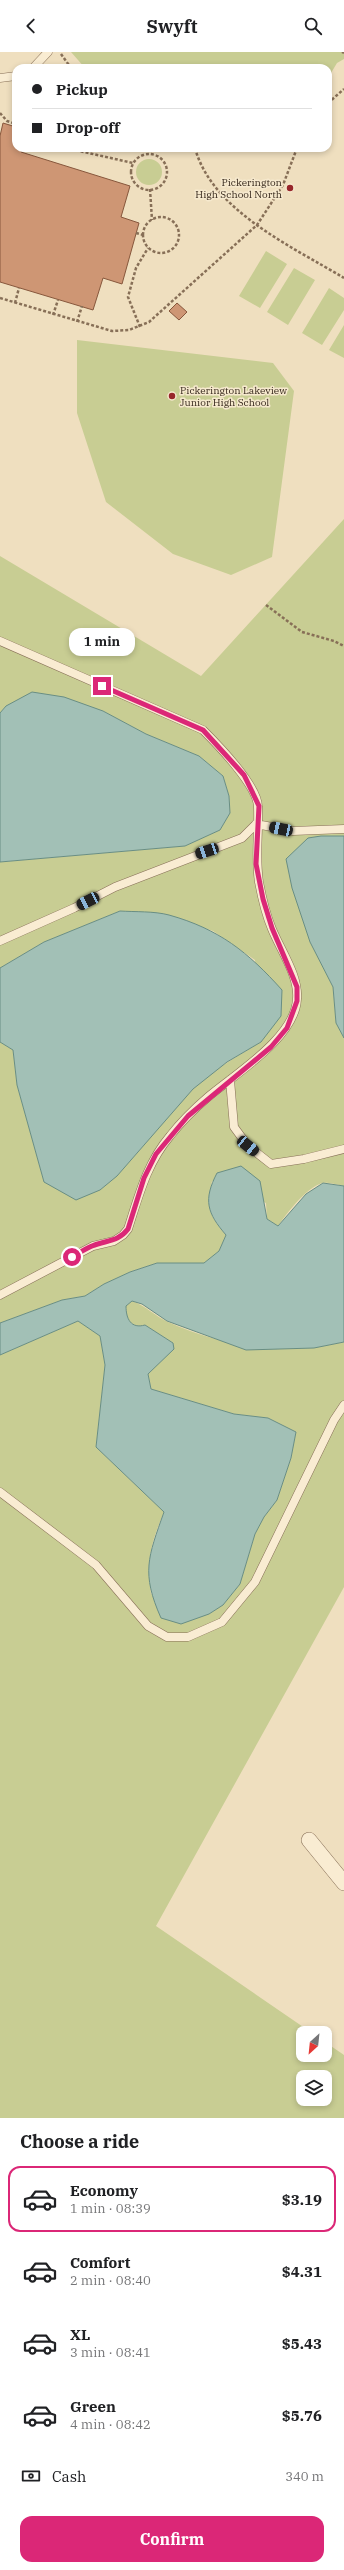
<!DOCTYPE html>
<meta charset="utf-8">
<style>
body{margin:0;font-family:"IBM Plex Serif",serif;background:#f6f6f6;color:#202124;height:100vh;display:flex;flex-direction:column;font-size:15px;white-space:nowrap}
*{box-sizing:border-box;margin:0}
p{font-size:13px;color:#757577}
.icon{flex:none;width:22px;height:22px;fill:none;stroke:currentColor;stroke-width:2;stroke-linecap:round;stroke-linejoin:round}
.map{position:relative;height:2066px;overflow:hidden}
.sheet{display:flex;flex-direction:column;background:#fff;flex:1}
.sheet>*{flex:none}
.banner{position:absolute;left:12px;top:12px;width:320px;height:88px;border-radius:12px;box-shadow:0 2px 6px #0003;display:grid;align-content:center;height:88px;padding:0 20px;background:#fff}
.needle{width:26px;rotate:207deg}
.controls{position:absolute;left:296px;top:1974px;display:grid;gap:8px}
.controls a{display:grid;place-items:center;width:36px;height:36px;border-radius:8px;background:#fff;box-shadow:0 2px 6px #0003;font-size:20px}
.end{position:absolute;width:18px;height:18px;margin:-9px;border:5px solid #db2777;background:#fff;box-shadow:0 0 0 2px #fff}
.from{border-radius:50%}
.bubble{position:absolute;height:28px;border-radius:12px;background:#fff;box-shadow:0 2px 6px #0003;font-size:13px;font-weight:700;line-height:28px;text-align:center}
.car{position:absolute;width:12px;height:24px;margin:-12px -6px;border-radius:5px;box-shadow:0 0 3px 1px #0007;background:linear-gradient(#222 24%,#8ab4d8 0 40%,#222 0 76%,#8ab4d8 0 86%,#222 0)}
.banner b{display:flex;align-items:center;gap:14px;height:38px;font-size:15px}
.banner b+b{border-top:1px solid #e0e0e0}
.banner i{width:10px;height:10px;background:#202124}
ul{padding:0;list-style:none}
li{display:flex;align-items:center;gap:12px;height:66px;margin:0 8px 6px;padding:0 12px;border:2px solid transparent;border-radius:12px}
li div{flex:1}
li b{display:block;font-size:15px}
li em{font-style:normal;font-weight:700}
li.current{border-color:#db2777}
li>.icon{width:36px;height:36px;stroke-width:1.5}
h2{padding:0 20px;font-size:18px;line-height:48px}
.pay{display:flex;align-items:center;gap:10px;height:44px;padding:0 20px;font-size:15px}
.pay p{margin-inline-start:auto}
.cta{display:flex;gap:8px;margin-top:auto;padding:8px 20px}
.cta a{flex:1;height:46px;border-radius:12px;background:#db2777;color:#fff;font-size:16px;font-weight:700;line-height:46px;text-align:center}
header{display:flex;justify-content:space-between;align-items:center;height:52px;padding:0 20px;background:#fff;font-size:18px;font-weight:700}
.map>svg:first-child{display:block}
.green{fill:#c8cd93;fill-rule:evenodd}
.water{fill:#a2c0b6;stroke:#698e84}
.building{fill:#ce9674;stroke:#87573c}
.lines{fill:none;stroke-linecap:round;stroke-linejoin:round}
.service-casing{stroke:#876f57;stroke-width:9}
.minor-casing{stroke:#876f57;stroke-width:16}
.path{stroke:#876f57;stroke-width:2.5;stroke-dasharray:3 2;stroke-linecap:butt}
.service{stroke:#f9ecd2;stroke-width:8}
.minor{stroke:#f9ecd2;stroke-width:15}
.route{stroke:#db2777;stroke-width:5}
.poi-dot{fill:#97262a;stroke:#f6e9ce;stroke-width:1.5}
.labels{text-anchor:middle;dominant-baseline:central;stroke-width:3;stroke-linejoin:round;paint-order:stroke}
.poi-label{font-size:10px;fill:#36281c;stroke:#f6e9ce;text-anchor:end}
</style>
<header><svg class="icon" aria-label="back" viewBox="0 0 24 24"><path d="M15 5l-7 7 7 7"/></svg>Swyft<svg class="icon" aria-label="search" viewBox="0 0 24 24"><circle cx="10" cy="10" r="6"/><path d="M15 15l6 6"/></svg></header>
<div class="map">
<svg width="344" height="2066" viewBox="0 0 344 2066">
<rect width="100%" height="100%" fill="#efdfbf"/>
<path class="green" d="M71,0H344V7L337,11L328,26V16H85Z
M136 120a13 13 0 1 1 26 0a13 13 0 1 1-26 0Z
M266,199L287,212L260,256L239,244Z
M294,216L315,228L288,273L267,260Z
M329,236L344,246V258L322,293L302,281Z
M344,273V306L329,298Z
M77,288L273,311L294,339L272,505L231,523L173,502L106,450L77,361Z
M344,467V784H321L310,890L333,935L336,971L344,986V1134C338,1133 328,1130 322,1131C306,1136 287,1161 278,1174L267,1167L266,1151L212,1129C207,1155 208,1163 226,1183L219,1199L204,1211H157L130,1220L104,1232L85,1244L62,1248L0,1271V990L13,998L17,1033L44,1130L100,1138C136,1109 160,1069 193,1037C213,1018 237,1004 261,990L255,908L213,879L167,863L120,859L44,890L0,916V810L185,794L220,778L230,761L229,744L223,724L199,704L146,682L103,659L6,654L0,661V504L201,624Z
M132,1249C146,1254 155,1264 168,1270C227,1296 282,1303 344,1290V1535L156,1874L312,1981H303V2003H325V1990L344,2003V2066H0V1303L78,1269L100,1284L105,1313L96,1395L164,1460C150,1494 147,1505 151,1542L209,1562L223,1553L240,1532L255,1482L264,1465L277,1448L291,1406L296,1380L268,1366L234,1362L151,1337L148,1322L173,1291L145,1273C131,1277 126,1267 126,1254ZM303,2025H325V2047H303Z"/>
<path class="water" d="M32,640L64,645L103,659L146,682L199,704L223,724L229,744L230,761L220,778L185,794L0,810V661L6,654Z
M321,784H344V986L336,971L333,935L310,890L292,836L286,807L308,786Z
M120,859C135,860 154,859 169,863C219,877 248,900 282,938L281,964L261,990L227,1010L193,1037L117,1124L100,1138L76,1148L44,1130L17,1033L13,998L0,990V916L44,890Z
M241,1114L260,1129L267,1167L278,1174L306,1142L323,1131L344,1134V1290L314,1296L246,1298L167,1269L142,1252L132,1249L126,1254C126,1267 131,1277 145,1273L173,1291L174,1297L148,1322L151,1337L234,1362L268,1366L296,1380L291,1406L277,1448L264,1465L255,1482L240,1532L223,1553L209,1562L181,1572L161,1566C141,1521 148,1505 164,1460L96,1395L105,1313L100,1284L78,1269L0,1303V1271L62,1248L85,1244L104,1232L130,1220L157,1211H204L219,1199L226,1183C207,1161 203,1148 217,1121Z"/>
<path class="building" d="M3,71L16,75V96H23L21,100L130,134L121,165L139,171L122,232L103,226L93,258L0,230V84Z
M177,251L187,260L179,268L169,259Z"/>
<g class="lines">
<defs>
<path id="service" d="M33,16L48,0
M0,26L16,24
M0,589L203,678C217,692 258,734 258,755C259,781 255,805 259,830C262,846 266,863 272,877C281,899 299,924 297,947C295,986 235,1022 208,1045C194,1057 181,1070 170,1084C147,1111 139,1143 128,1177L123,1183L114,1189L93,1194L0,1243
M256,772L293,779L344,777
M0,889L74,856L115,835L242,786L256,772
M230,1028L234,1075L248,1094L271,1112L304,1107L344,1097
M0,1440L96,1513L148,1574L167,1585H188L222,1570L255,1530L334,1368L344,1353"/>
<path id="minor" d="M309,1788L344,1831"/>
</defs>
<use href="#service" class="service-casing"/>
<use href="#minor" class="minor-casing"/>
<path class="path" d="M342,0L344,1
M61,2L71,16
M328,51L344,37
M0,61L7,69L16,72
M66,96L133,111
M195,96C212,159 293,195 344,226
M131 120a18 18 0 1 1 36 0a18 18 0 1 1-36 0Z
M150,137L152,168
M143 183a18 18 0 1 1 36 0a18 18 0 1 1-36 0Z
M136,181L143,183
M0,246L112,279L129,278L149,270L257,173L283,133L297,96
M15,251L19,236
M53,263L58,248
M77,270L82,254
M140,275L128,245L136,216L148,196
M266,553L302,580L334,589L344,594"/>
<use href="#service" class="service"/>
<use href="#minor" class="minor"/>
</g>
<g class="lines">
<path class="route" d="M72,1205C79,1201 85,1197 92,1194C107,1188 118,1190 128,1177L144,1126L156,1102L188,1064L271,995L287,976L297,949V935L272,876L263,847L256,812L259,754L244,723L203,678L102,634"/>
</g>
<g class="poi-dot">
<circle cx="290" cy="136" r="4"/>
<circle cx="172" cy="344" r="4"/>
</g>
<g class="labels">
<g class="poi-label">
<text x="282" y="130">Pickerington<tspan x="282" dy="12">High School North</tspan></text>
<text x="180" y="338" text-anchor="start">Pickerington Lakeview<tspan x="180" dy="12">Junior High School</tspan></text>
</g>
</g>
</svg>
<div class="controls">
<a><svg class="needle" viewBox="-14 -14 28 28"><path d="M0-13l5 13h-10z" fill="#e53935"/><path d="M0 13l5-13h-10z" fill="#757577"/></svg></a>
<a><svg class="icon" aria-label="layers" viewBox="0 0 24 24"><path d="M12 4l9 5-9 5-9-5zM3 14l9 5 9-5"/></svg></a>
</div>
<i class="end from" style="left:72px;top:1205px"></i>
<i class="end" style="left:102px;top:634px"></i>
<div class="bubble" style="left:69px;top:576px;width:66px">1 min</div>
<i class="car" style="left:281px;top:777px;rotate:282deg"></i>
<i class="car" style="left:207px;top:799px;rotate:252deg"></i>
<i class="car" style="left:88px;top:849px;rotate:243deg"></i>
<i class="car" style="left:248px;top:1094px;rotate:129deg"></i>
<div class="banner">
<b><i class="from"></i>Pickup</b>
<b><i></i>Drop-off</b>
</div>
</div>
<section class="sheet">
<h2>Choose a ride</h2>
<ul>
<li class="current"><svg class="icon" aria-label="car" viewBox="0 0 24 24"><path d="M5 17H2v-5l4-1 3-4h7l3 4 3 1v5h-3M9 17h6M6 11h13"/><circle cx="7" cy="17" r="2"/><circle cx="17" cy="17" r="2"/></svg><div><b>Economy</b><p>1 min · 08:39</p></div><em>$3.19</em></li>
<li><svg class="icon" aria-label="car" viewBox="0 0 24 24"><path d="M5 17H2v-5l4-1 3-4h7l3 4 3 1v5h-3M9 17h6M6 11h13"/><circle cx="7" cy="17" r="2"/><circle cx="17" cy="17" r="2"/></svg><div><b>Comfort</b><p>2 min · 08:40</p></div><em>$4.31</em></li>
<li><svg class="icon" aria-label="car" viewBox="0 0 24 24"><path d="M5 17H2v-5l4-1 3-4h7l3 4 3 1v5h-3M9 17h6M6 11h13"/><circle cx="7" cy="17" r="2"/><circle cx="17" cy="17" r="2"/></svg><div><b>XL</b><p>3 min · 08:41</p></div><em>$5.43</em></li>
<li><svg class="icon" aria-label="car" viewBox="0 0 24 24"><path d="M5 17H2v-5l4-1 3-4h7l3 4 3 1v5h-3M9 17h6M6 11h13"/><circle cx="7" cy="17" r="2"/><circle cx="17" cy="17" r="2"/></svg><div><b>Green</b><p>4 min · 08:42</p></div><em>$5.76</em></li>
</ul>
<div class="pay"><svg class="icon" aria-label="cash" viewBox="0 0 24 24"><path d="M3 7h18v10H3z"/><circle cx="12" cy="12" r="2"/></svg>Cash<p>340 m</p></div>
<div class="cta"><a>Confirm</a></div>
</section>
